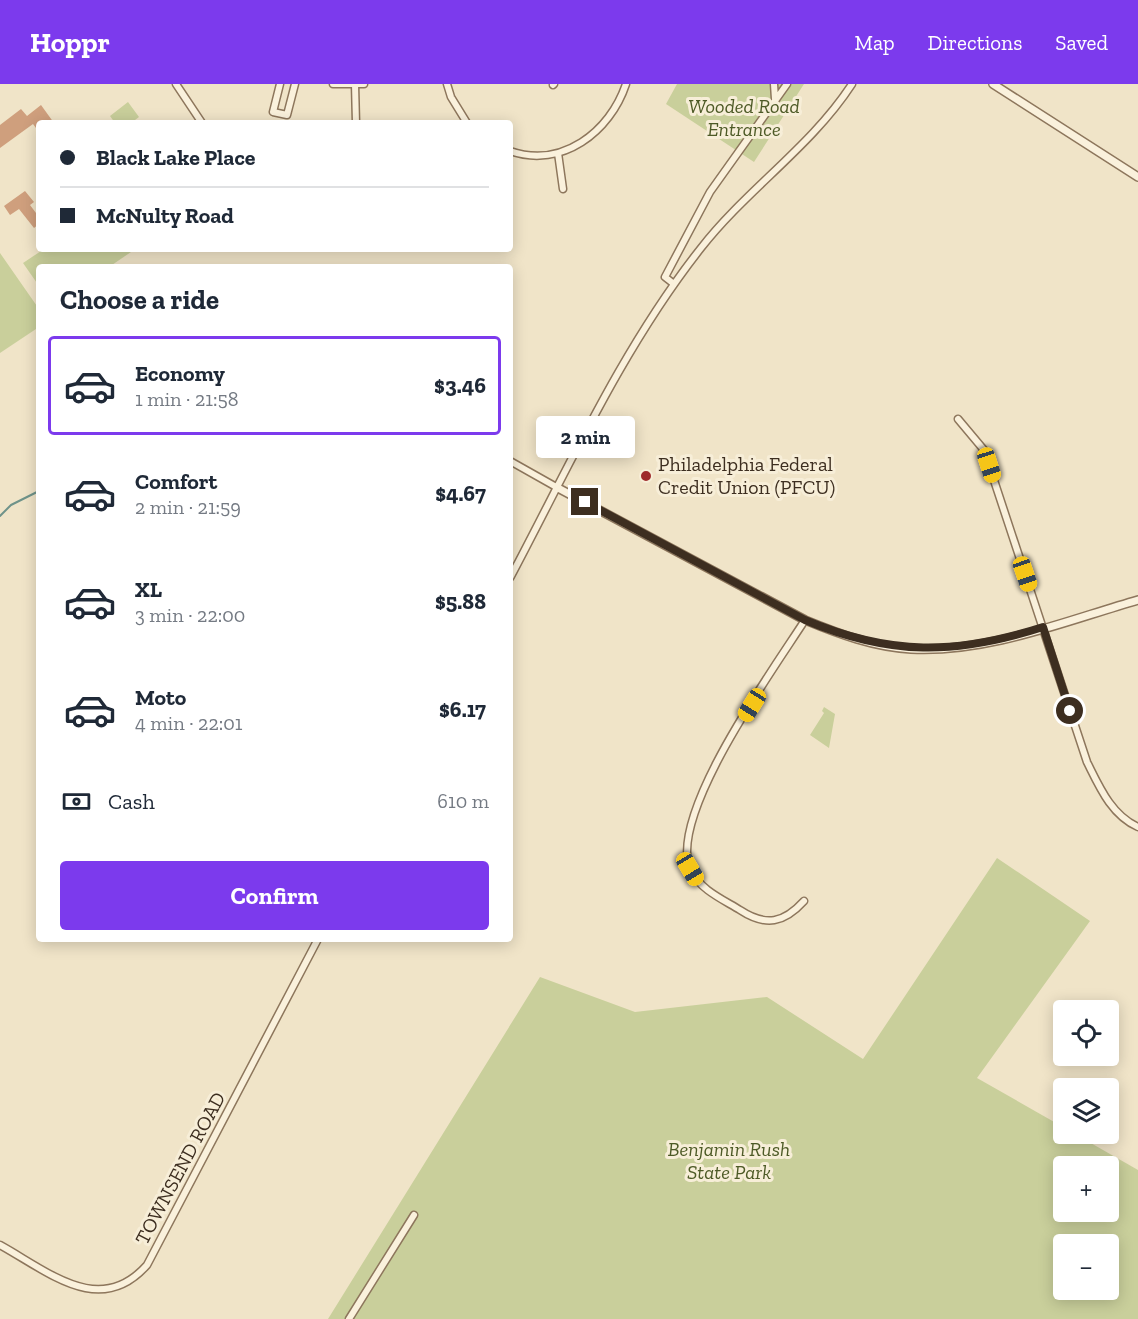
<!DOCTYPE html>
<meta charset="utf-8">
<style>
body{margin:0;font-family:"Zilla Slab",serif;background:#f2f2f3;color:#1f2937;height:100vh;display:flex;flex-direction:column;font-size:22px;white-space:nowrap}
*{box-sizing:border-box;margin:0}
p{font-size:20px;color:#747a83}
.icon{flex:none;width:33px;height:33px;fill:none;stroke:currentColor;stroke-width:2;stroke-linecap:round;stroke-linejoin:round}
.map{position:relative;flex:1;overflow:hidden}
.panel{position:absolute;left:36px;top:180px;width:477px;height:678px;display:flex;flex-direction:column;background:#fff;border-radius:6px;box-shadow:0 3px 15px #0003}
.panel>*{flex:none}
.guide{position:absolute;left:36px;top:36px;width:477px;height:132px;border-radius:6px;box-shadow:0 3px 15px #0003;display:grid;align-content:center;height:132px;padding:0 24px;background:#fff}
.tools{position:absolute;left:1053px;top:916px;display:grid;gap:12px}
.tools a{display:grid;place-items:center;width:66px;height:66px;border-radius:6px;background:#fff;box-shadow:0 3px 15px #0003;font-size:30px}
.end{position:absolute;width:27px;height:27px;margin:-14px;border:8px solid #3d2e20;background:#fff;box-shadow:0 0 0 3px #fff}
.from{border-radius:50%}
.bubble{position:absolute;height:42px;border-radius:6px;background:#fff;box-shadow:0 3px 15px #0003;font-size:20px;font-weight:700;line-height:42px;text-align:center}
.car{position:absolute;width:18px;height:36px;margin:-18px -9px;border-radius:8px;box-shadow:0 0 4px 2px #0007;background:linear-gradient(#f5c518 24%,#345 0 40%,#f5c518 0 76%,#345 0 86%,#f5c518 0)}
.guide b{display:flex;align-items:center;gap:21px;height:57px;font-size:22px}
.guide b+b{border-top:2px solid #e0e1e3}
.guide i{width:15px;height:15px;background:#1f2937}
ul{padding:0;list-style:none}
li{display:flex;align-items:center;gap:18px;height:99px;margin:0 12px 9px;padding:0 12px;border:3px solid transparent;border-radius:6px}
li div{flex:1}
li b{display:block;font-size:22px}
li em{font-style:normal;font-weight:700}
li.selected{border-color:#7c3aed}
li>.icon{width:54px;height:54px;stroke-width:1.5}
h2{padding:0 24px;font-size:27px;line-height:72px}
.pay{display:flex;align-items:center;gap:15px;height:66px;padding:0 24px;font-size:22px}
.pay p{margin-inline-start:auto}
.cta{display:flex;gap:12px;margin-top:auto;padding:12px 24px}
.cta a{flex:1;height:69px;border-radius:6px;background:#7c3aed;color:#fff;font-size:24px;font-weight:700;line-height:69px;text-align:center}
header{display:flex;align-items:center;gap:36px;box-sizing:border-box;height:84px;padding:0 30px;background:#7c3aed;color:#fff}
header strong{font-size:28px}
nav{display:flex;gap:33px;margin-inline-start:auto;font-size:21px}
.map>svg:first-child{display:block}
.green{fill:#c9cf9b;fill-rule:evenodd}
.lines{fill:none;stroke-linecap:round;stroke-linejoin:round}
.stream{stroke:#6f938a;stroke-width:2}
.building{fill:#cf9f7d}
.minor-casing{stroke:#8d765c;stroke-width:9}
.tertiary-casing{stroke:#8d765c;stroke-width:10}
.minor{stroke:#faf1dc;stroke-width:6}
.tertiary{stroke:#faf1dc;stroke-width:7}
.route{stroke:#3d2e20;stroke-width:8}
.poi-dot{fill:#9e2a2b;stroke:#f7eed8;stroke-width:2}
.labels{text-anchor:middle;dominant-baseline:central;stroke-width:6;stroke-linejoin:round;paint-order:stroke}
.park-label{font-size:20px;font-style:italic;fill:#4d5a26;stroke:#f7eed8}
.poi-label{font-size:20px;fill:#3d2e20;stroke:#f7eed8;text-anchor:start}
.street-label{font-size:20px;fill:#3d2e20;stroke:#f7eed8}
</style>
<header>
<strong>Hoppr</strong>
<nav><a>Map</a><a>Directions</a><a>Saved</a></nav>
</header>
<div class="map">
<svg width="1138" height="1235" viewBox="0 0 1138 1235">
<rect width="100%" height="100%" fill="#f0e4c8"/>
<path class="green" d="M677,0H804L754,78L666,20Z
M128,18L139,33L131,39H115L110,32Z
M44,165H129L131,168L109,183H39V202L23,179Z
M0,169L39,225V243L0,269Z
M824,623L835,630L829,664L810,651L824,629L822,627Z
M997,774L1090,837L977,994L1063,1043L1064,1050H1075L1138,1086V1235H328L540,893L635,928L767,913L863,975ZM1064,1083H1108V1128H1064ZM1064,1161H1108V1206H1064Z"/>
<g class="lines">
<path class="stream" d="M0,432L11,421L39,407"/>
</g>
<path class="building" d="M41,21L54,39H39V48L33,40L0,64V41L21,25L27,32Z
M25,107L34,118L30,121L39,133V140L34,144L19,125L10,131L4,122Z"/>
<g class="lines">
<defs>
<path id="minor" d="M176,0L202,39
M280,0L273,28L287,31L295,0
M333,0H364
M355,0L356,39
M447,0L451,13L467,39
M774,0L775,15
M553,1L554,0
M510,67C562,85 610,48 626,0
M558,69L563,105
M674,200L665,193L710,108L787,0
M958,335L984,366L1087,678C1099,702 1111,731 1138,743
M510,377L558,404
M510,494C569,383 622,264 701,164C747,105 811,63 852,0
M804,817C784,839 766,843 740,826C722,815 701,806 691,787C665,734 775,583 805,536
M0,1161C49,1188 100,1234 147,1181L318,855
M349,1235L414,1131"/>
<path id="tertiary" d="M993,0L1138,93
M558,404L805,536C839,550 874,563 911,565C988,569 1065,537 1138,516"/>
</defs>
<use href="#minor" class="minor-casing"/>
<use href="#tertiary" class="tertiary-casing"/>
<use href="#minor" class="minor"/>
<use href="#tertiary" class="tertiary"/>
</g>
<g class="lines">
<path class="route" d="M585,418L805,536C890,572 956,571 1043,543L1070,627"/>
</g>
<circle class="poi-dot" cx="646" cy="392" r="6"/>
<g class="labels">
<g class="park-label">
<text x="744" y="22">Wooded Road<tspan x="744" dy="23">Entrance</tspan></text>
<text x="729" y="1065">Benjamin Rush<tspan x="729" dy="23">State Park</tspan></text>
</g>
<g class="poi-label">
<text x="658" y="380">Philadelphia Federal<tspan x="658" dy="23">Credit Union (PFCU)</tspan></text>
</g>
<g class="street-label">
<text transform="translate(180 1084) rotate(-62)">TOWNSEND ROAD</text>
</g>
</g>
</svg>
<div class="tools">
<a><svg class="icon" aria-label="locate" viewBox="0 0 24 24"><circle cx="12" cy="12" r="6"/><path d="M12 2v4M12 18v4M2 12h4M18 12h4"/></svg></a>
<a><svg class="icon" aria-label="layers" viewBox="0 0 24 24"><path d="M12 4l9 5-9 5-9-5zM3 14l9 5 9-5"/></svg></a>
<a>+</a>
<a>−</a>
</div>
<i class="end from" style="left:1070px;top:627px"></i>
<i class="end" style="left:585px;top:418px"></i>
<div class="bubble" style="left:536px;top:332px;width:99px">2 min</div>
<i class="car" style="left:989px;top:381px;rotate:162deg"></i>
<i class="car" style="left:1025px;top:490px;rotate:161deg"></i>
<i class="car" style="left:752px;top:621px;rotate:212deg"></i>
<i class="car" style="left:690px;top:785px;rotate:149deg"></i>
<div class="guide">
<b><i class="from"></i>Black Lake Place</b>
<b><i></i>McNulty Road</b>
</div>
<section class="panel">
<h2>Choose a ride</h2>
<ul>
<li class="selected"><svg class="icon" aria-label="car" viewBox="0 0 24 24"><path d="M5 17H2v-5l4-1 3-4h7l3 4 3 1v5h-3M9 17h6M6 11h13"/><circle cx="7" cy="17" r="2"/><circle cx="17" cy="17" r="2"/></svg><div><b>Economy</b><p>1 min · 21:58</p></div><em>$3.46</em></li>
<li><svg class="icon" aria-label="car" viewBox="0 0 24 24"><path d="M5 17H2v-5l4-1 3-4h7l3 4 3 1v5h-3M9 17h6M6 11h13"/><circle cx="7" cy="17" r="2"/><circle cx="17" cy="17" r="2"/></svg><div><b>Comfort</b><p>2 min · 21:59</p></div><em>$4.67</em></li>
<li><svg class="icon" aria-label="car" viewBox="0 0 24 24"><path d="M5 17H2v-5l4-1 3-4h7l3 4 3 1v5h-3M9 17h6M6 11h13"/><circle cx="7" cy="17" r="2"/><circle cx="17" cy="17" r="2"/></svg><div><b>XL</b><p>3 min · 22:00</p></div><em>$5.88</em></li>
<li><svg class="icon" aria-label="car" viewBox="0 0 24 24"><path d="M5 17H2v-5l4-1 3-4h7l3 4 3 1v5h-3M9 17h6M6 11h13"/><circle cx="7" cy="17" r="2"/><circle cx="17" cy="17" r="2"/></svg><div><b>Moto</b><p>4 min · 22:01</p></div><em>$6.17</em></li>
</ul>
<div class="pay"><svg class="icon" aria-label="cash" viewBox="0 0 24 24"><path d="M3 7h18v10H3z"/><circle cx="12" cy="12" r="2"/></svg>Cash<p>610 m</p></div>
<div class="cta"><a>Confirm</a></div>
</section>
</div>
